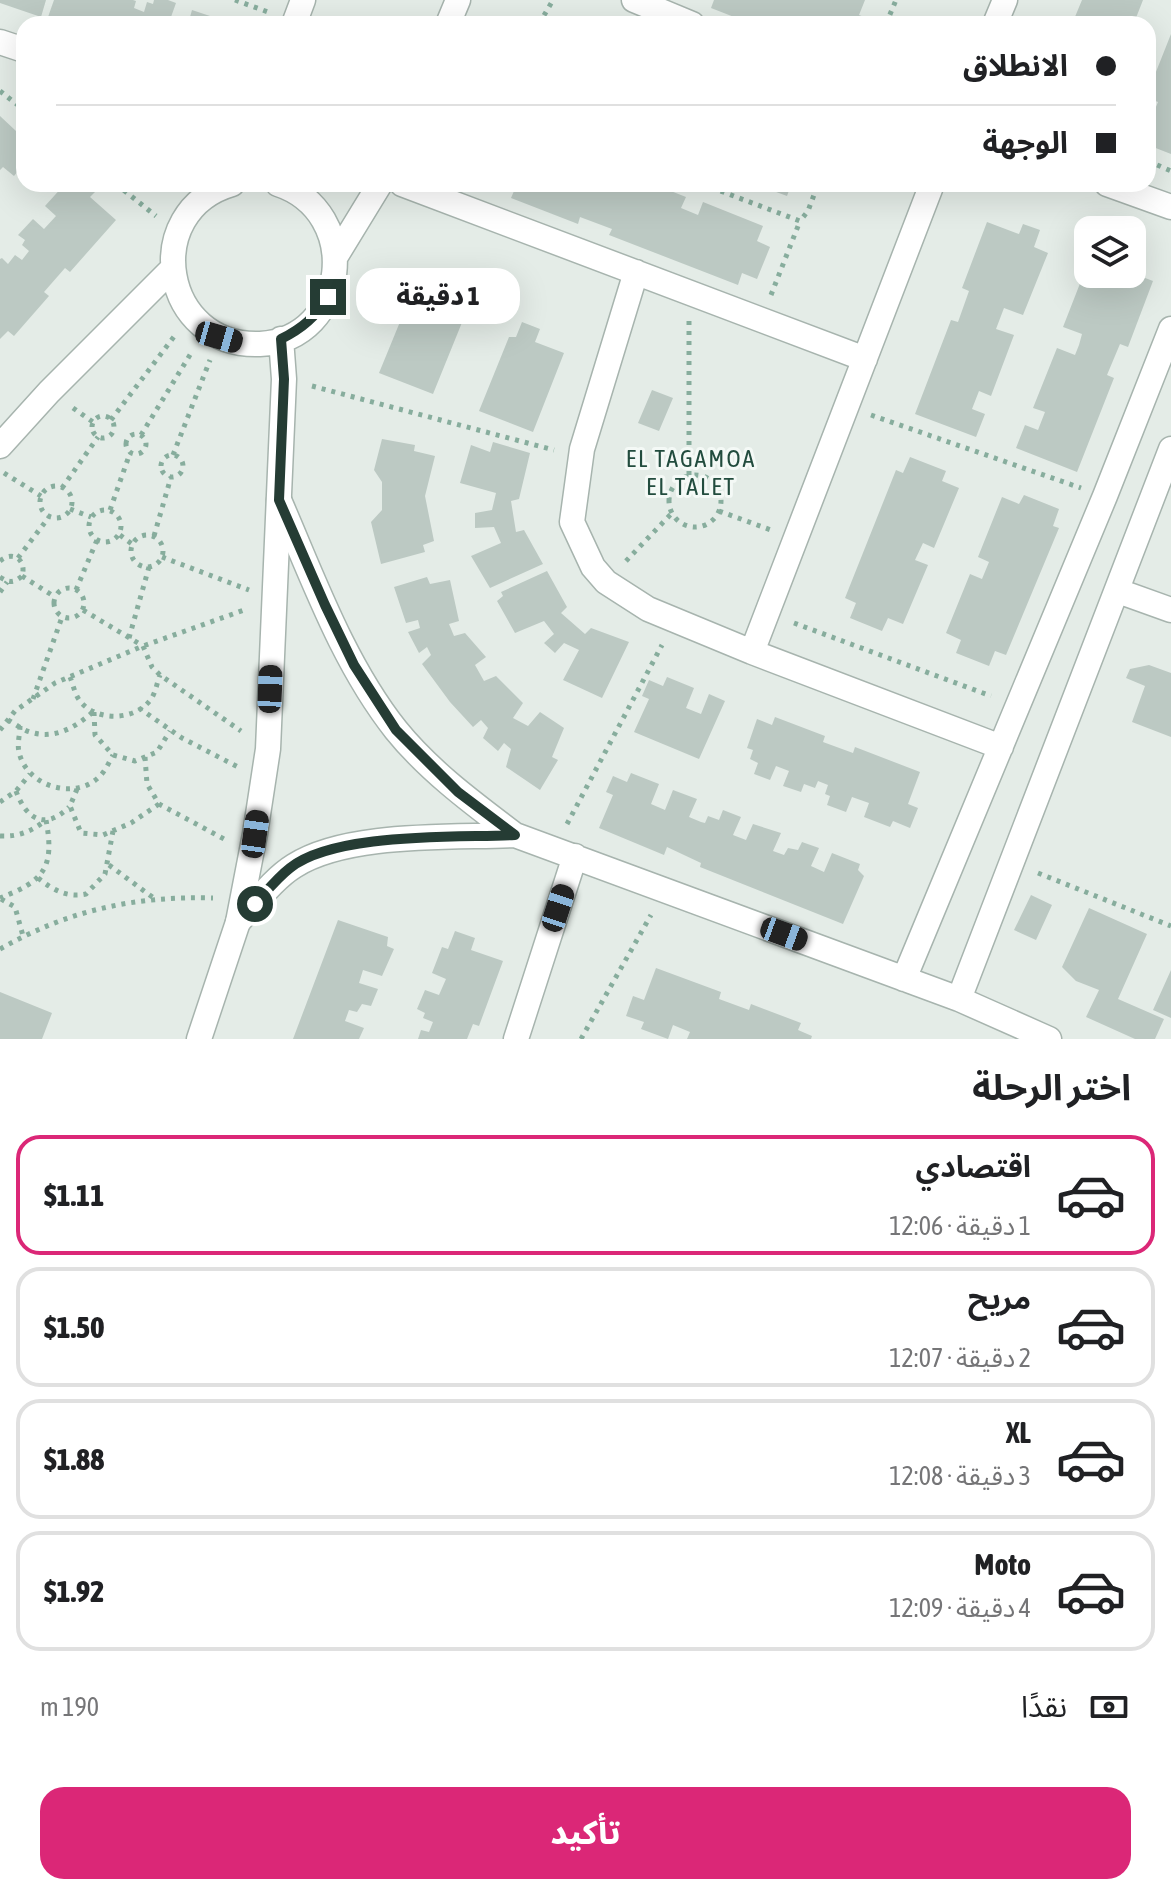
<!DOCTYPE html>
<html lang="ar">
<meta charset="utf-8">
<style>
body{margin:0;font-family:"Asap Condensed","Noto Sans Arabic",sans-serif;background:#f6f6f6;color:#202124;direction:rtl;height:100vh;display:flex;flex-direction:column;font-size:30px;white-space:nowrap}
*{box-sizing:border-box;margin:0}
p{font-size:26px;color:#757577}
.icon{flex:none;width:44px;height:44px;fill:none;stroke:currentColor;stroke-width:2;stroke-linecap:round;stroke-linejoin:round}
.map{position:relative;height:1039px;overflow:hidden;direction:ltr}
.panel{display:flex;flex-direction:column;background:#fff;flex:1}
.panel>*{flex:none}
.guide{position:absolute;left:16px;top:16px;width:1140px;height:176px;border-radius:24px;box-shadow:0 8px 32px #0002;direction:rtl;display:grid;align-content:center;height:176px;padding:0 40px;background:#fff}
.controls{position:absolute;left:1074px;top:216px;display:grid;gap:16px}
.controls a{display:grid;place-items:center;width:72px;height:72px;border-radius:16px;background:#fff;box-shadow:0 8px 32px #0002;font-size:40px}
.end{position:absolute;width:36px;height:36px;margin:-18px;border:10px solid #253c34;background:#fff;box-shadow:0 0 0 4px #fff}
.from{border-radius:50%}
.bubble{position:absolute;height:56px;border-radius:24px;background:#fff;box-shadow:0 8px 32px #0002;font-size:26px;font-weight:800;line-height:56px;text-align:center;direction:rtl}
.car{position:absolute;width:24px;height:48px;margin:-24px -12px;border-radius:10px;box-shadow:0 0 6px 2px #0007;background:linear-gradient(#222 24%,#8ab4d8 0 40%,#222 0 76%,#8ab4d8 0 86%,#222 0)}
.guide b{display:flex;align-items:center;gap:28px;height:76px;font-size:30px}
.guide b+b{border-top:2px solid #e0e0e0}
.guide i{width:20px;height:20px;background:#202124}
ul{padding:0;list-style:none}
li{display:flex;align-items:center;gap:24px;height:120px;margin:0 16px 12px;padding:0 24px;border:4px solid #e0e0e0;border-radius:24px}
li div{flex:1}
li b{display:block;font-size:30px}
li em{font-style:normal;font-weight:800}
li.on{border-color:#db2777}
li>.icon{width:72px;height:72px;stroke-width:1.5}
h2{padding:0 40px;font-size:36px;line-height:96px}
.pay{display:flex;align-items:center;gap:20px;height:88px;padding:0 40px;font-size:30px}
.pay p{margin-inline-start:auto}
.primary-button{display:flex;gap:16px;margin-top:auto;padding:16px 40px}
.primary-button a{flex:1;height:92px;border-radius:24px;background:#db2777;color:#fff;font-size:32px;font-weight:800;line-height:92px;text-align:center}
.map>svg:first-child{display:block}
.building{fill:#bcc9c3}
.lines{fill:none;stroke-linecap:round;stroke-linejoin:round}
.minor-casing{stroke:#a7b4ae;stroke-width:27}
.tertiary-casing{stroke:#a7b4ae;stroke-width:27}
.path{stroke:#87ad9d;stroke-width:5;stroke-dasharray:4 6;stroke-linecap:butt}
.minor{stroke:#fff;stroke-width:24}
.tertiary{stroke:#fff;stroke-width:24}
.route{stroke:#253c34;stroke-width:10}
.labels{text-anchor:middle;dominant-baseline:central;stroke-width:6;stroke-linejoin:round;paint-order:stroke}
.quarter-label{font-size:24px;letter-spacing:2px;fill:#224c3e;stroke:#f4f9f6}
</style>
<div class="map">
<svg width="1171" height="1039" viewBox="0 0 1171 1039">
<rect width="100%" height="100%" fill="#e4ece7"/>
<path class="building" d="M0,0H46L41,17L0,3Z
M54,0H133L136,1L134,8L144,12L147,2L153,4L154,0H168L176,3L171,17L188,24L192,10L219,19L218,24H62L48,17Z
M714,0H865L859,15L872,20L871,24H752L711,8Z
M1082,0H1143L1134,23L1117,17L1114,24H1072Z
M1171,34V154L1148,145V118L1151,119L1158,102L1148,98V92Z
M0,116L16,131L24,122V164L14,176L3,167L0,170Z
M74,184H92L98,189L90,197L116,220L70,272L65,268L44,292L49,296L14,336L8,331L0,339V259L2,258L8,264L15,255L22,260L29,251L22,245L25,240L18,235L33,219L44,229L56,216L45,206L64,185L69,189Z
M517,184H602L619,190L621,184H653L686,197L681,208L698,215L703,202L763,226L757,241L770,247L757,279L742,273L738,285L609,235L612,229L580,217L578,224L511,198Z
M755,184H809L806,190L791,185L787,196Z
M987,222L1019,234L1023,224L1040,230L1034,247L1048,253L1023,315L1004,308L996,329L1014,335L991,396L979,391L972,409L985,414L976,437L915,414L951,320L958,322L969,291L962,288Z
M1088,263V274L1132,273L1153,281L1128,347L1120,344L1107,375L1114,378L1077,472L1016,448L1025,425L1038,430L1045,412L1033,408L1057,348L1075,355L1079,345L1082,334L1063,327Z
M446,293L463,300L457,316L463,320L433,394L379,373L411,295L440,306Z
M522,322L540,329L535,342L564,353L533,432L479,411L509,337H516Z
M652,390L673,398L659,431L638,423Z
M382,439L415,445L414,451L435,456L425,496L434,541L423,545L425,552L381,564L371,522L382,510V482L374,470Z
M493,442L530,453L519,499L511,501L516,532L524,530L543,564L490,588L471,556L501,543L494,527L475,528V513L492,510L496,493L460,483L471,445L490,452Z
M910,457L946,471L942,481L959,488L934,548L923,543L915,560L928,565L903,624L888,618L882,631L850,618L856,603L845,598L896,470L903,473Z
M1024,495L1059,509L1053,526L1059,528L1006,655L995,651L989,666L956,653L961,640L946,633L970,574L982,579L989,562L978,557L1002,497L1019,504Z
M547,571L567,607L561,613L585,634L591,628L629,642L602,698L563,680L579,650L564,643L555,653L544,643L554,634L544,621L515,633L497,601L503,596L501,592Z
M427,577L430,584L450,580L459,621L449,624L454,636L465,633L486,657L475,665L484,681L496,676L523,703L513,718L528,726L540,712L564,728L552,757L558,760L540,790L506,767L511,749L504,743L498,751L483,738L488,728L481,720L473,727L450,702L422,664L431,655L427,647L419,653L408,632L420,628L418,620L406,623L394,587Z
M1149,665L1171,673V737L1132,722L1145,686L1126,678L1130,669Z
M667,677L694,688L686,708L701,714L709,694L725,701L699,759L634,732L649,699L642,696L649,680L663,686Z
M775,717L825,736L823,742L853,753L855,747L920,772L908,804L918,808L910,828L893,821L890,827L864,817L869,803L852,797L846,812L827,805L830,796L825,794L828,785L818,781L815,788L804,784L801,792L783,786L789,771L776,766L770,780L754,774L758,763L750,759L753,750L747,748L757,719L772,725Z
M631,773L659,784L651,804L665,810L673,790L697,799L689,817L701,822L705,823L708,816L719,820L723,810L741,817L733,835L746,840L753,824L781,833L773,851L784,855L788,848L798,850L802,842L819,848L811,866L824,872L832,853L860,864L858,870L864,876L843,924L700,867L701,863L667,847L664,855L599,828L613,795L606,792L613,776L627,782Z
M1031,895L1052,905L1036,940L1014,930Z
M1089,908L1147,934L1118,999L1164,1019L1155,1039H1135L1086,1017L1099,990L1076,981L1062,967Z
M338,920L388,937L387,946L394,949L382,976L363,970L359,983L378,989L371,1006L362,1004L357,1012L349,1010L345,1021L364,1028L359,1039H293Z
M455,931L475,938L471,950L503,961L479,1026L473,1024L467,1039H418L421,1030L429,1032L433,1022L423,1018L425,1013L417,1009L425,990L439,995L446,979L432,973L442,947L448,949Z
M656,968L721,992L719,999L749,1010L751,1004L801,1023L798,1030L812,1036L811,1039H687L690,1032L673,1025L668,1039L641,1029L644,1022L626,1016L633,996L644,1000Z
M1171,970V1018L1153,1010Z
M0,992L52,1013L42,1039H0Z"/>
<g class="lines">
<defs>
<path id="minor" d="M634,0L692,24
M995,24L1005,0
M0,42L24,50
M402,184L865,359
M1107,184L1171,207
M636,272L582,449L572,522L593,567L606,582L648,609L752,652L1001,747
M279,500C313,578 343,663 396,730C429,771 474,804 515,835L959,999L1049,1039
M1118,591L1171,610
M752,652L932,184
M238,922C255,904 273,879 294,866C347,832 451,838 515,835
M904,979L1105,496L1171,329
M959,999L1171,449
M516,1039L575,856"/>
<path id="tertiary" d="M294,24L303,0
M448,24L458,0
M232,184C139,211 162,348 260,344C349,339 363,212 278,184
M336,256L380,184
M0,446L49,392L172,269
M199,1039L238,922L255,834L268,749L284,379L281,339"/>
</defs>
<use href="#minor" class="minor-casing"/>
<use href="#tertiary" class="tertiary-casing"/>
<path class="path" d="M235,0L268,12
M539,24L553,0
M886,24L896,0
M0,91L24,110
M1148,161L1171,171
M116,184L156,216
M702,184L800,221L808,211L818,184
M771,295L800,221
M312,386L554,450
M73,408L93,422
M871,415L1081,488
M92 427a11 11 0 1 1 22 0a11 11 0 1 1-22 0Z
M111,420L176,334
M126 444a10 10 0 1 1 20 0a10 10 0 1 1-20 0Z
M141,435L193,350
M173,455L210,360
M161 466a11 11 0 1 1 22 0a11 11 0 1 1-22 0Z
M4,473L41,496
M689,475V320
M669 501a26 26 0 1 1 52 0a26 26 0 1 1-52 0Z
M40 502a16 16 0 1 1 32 0a16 16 0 1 1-32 0Z
M62,488L98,437
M70,509L91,517
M89 526a16 16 0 1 1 32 0a16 16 0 1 1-32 0Z
M110,510L130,453
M719,511L771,530
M120,535L132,544
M131 551a16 16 0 1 1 32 0a16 16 0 1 1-32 0Z
M154,536L171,477
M162,557L249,590
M18,558L49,517
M0,561C13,550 27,560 22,576
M626,561L672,513
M22,576L55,597
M0,577C9,583 14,583 22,576
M54 603a15 15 0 1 1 30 0a15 15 0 1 1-30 0Z
M76,590L97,540
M0,592L7,582
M83,610L143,646L152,667L160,675L241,731
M794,623L991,696
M129,638L149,567
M70,677C73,684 75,695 80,701C96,722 136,721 151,699C156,692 157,682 160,675
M33,699L62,617
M139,708L182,738L238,767
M94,712L95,735L113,755L135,761L157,752L170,731
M8,720C15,724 23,730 30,732C55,740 76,727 94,711
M20,726C20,734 17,744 19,752C26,786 74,801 99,777C105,772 109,762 113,755
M0,730L15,711L55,683L143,646L247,609
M145,757L147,784L159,804L226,840
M77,789L70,806L81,833L103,835L131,823L159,804
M16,791C26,819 45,831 69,807
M0,802L16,791L30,774
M567,824L662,645
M0,836C19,837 32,831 46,820C55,868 44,881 0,898
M109,865L155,899
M1038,873L1171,926
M38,878C53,890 67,898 86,894L105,874L113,831
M1,899L15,907L23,936
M0,949C69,910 134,896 213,898
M581,1039L651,915"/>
<use href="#minor" class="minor"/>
<use href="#tertiary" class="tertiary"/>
</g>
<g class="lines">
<path class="route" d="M255,904C266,892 277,878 290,868C335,832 457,838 515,835L458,792L396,730L354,665L325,605L279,500L284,379L281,339C303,328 315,317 328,297"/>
</g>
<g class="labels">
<g class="quarter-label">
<text x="691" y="458">EL TAGAMOA<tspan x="691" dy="28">EL TALET</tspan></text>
</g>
</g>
</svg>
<div class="controls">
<a><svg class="icon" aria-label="layers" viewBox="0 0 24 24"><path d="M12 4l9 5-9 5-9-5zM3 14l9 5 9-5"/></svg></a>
</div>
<i class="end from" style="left:255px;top:904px"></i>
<i class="end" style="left:328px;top:297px"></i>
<div class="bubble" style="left:356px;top:268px;width:164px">1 دقيقة</div>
<i class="car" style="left:219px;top:337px;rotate:106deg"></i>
<i class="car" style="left:270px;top:689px;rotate:2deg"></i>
<i class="car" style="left:255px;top:834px;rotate:8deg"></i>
<i class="car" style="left:558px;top:908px;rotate:18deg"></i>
<i class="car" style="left:784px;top:934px;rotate:110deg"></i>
<div class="guide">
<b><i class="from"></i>الانطلاق</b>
<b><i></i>الوجهة</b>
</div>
</div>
<section class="panel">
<h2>اختر الرحلة</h2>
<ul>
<li class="on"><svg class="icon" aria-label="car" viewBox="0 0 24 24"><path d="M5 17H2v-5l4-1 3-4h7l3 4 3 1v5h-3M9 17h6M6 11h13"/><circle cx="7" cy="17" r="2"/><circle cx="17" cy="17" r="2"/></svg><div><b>اقتصادي</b><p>1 دقيقة · 12:06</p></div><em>$1.11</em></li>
<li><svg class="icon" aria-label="car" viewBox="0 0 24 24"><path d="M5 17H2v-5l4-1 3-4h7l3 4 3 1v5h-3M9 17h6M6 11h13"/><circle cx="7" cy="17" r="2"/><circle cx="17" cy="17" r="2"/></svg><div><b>مريح</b><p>2 دقيقة · 12:07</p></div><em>$1.50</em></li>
<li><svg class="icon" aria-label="car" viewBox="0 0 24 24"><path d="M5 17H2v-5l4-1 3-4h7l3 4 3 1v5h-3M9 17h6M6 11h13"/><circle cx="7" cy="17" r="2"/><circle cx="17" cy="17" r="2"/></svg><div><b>XL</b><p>3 دقيقة · 12:08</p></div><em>$1.88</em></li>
<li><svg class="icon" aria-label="car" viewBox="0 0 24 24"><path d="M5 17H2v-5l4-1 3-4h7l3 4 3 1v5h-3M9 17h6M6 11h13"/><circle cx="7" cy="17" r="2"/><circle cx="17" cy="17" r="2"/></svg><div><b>Moto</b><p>4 دقيقة · 12:09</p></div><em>$1.92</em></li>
</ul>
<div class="pay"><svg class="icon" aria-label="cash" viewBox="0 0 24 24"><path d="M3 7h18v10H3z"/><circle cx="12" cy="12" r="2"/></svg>نقدًا<p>190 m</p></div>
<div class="primary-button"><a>تأكيد</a></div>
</section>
